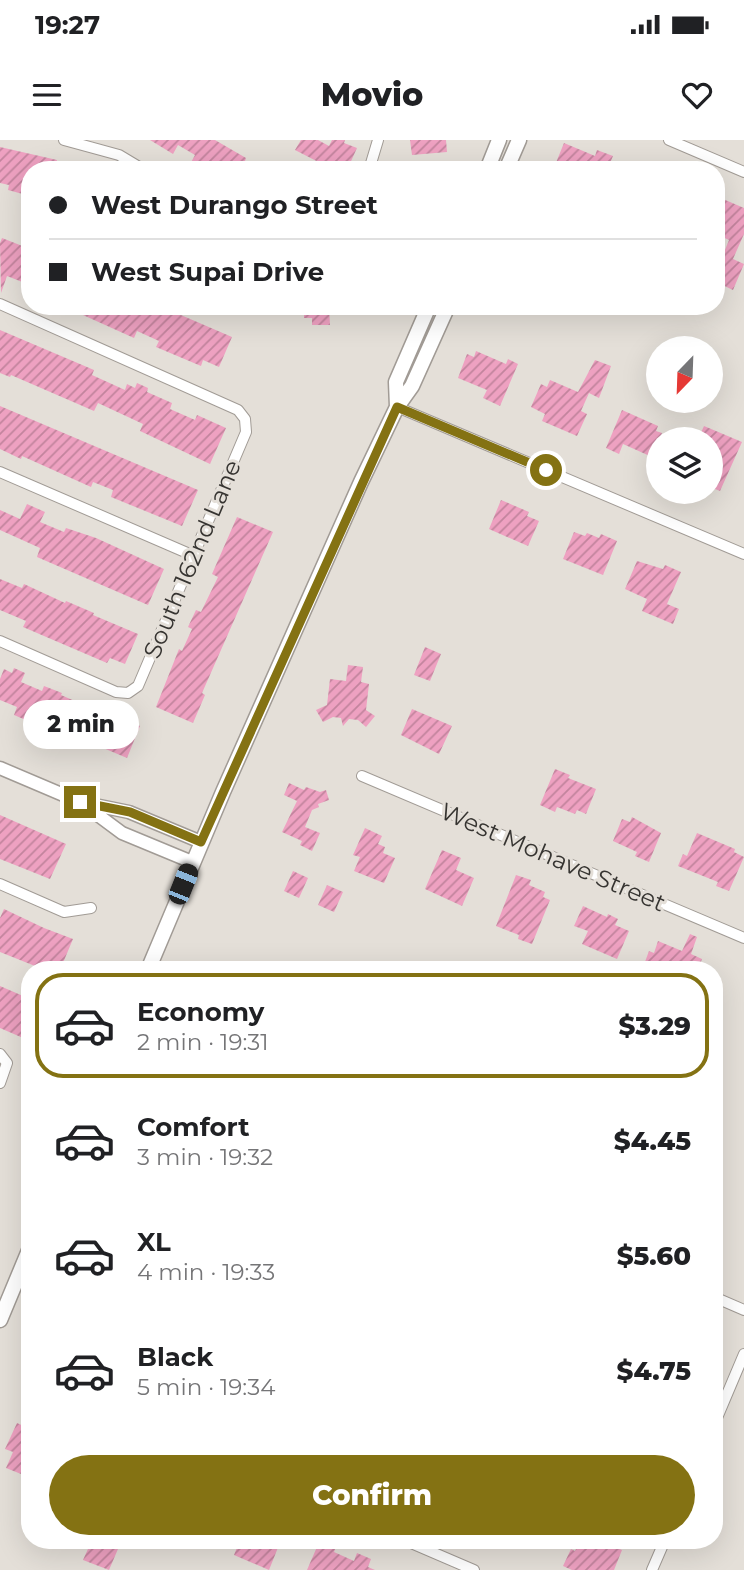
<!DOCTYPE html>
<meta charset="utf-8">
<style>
body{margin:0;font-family:Montserrat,sans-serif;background:#f2f2f2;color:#202124;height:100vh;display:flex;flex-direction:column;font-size:26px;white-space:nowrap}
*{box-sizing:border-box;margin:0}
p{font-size:23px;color:#757577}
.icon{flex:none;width:38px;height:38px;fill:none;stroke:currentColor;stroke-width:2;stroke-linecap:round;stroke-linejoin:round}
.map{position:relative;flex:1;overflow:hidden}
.sheet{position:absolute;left:21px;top:821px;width:702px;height:588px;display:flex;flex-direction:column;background:#fff;border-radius:28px;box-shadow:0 7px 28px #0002}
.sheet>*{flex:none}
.banner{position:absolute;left:21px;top:21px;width:704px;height:154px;border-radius:28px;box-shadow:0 7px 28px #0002;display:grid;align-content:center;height:154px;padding:0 28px;background:#fff}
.needle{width:46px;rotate:203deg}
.buttons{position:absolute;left:646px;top:196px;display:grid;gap:14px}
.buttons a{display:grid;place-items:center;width:77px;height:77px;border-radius:50%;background:#fff;box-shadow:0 7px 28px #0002;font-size:35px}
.end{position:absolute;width:32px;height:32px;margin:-16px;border:9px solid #847213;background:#fff;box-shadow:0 0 0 4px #fff}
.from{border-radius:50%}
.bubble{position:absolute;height:49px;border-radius:24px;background:#fff;box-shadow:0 7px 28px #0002;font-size:23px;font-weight:800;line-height:49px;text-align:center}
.car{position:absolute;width:21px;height:42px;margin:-21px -10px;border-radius:9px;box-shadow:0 0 5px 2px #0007;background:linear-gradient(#222 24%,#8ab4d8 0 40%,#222 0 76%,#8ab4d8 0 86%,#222 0)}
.banner b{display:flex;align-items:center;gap:24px;height:66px;font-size:26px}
.banner b+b{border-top:2px solid #e0e0e0}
.banner i{width:18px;height:18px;background:#202124}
ul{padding:12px 0 0;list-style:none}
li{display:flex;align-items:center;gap:21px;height:105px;margin:0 14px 10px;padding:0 14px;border:4px solid transparent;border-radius:28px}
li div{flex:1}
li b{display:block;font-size:26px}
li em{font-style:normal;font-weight:800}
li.current{border-color:#847213}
li>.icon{width:63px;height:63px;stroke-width:1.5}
.cta{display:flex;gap:14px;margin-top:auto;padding:14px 28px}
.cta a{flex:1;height:80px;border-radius:42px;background:#847213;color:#fff;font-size:28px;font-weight:800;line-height:80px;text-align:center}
.status{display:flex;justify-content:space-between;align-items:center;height:49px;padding:0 35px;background:#fff;direction:ltr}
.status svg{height:19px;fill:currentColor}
header{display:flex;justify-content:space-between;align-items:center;height:91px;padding:0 28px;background:#fff;font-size:32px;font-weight:800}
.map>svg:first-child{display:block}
.building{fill:url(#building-hatch)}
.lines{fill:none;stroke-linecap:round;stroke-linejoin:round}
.minor-casing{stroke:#a19b95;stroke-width:12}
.tertiary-casing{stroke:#a19b95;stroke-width:15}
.secondary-casing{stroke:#a19b95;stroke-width:17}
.minor{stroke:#fff;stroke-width:10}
.tertiary{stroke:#fff;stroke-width:12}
.secondary{stroke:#fff;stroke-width:14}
.route{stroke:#847213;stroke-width:9}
.labels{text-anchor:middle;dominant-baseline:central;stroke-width:6;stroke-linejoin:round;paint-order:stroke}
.street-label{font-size:24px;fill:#363431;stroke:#e4dfd8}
</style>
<div class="status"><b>19:27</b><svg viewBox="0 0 49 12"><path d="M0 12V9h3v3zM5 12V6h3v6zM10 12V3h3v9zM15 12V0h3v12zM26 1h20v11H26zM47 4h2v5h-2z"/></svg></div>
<header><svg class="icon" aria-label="menu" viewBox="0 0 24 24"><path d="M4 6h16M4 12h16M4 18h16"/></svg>Movio<svg class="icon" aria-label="heart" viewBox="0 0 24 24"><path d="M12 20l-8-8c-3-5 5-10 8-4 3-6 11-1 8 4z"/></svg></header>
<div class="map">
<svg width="744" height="1430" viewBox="0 0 744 1430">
<defs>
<pattern id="building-hatch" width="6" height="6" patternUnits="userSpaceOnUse" patternTransform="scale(1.75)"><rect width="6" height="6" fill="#eea1c1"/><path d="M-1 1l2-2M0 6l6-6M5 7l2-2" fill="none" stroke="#c2849d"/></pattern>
</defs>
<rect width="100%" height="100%" fill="#e4dfd8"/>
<path class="building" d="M150,0H215L246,18L245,21L261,30H187L195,15L178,5L173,14Z
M301,0H318L329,6L332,0H345L344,3L357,8L347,30H334L295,10Z
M410,0H446L447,12L412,15Z
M564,3L595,16L597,10L613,16L607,30H553Z
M0,7L57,20L54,30H30V56L8,50L9,45L0,43Z
M716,56L744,68V94L733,119L744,124L733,150L716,142V132L729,100L716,94Z
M2,98L30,109V145L7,136L1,153L0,103Z
M63,166H160L232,197L219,227L203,220L201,226L156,207L159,201L137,191L134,198Z
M304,166H329L330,185H312V178H304Z
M0,190L94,230L92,235L125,250L127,244L135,248L137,243L148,248L147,252L172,263L170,269L195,280L197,275L226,288L210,324L140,291L143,284L98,263L94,271L11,235L10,237L0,233Z
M476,211L506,224L508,219L518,224L500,266L483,258L487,250L458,238L467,214L474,217Z
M595,220L611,226L599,258L589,253L581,271L587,274L577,296L542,281L545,274L531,267L541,244L547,247L550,240L578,252Z
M0,266L198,350L182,386L111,357L113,350L93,342L91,347L22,316L21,319L0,309Z
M622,270L658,286L656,291L662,293L652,317L623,304L619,314L606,308Z
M704,286L742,302L720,351L710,347V334L713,327L710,326V299H698Z
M501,360L529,372L527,376L539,381L528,406L489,389Z
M27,364L45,372L40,382L64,392L66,388L96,398L164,429L148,465L37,417L40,408L0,390V370L20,379Z
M237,377L273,392L202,553L205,555L193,583L156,567L179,509L182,511L192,489L188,487L196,470L201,472L218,437L212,434Z
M574,392L585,396L587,393L599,398L601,394L617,401L603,435L563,419Z
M637,421L663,429L665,425L681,432L667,464L679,469L673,484L642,471L647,459L625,449Z
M0,439L22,448L24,444L65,463L66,461L94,473L93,475L138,494L125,524L110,518L107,523L23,487L26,481L0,470Z
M425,507L441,514L430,541L414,535Z
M348,525L363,527L361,542L369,544L366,570L375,576L366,587L358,580L349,579L343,586L341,578L333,577L323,582L316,570L327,565L330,539L346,541Z
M14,528L25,533L21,542L42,551L44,546L62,553L61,555L102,573L99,580L118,587L120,583L128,586L130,581L140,586L127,618L89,602L86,609L58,597L59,594L14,575L17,567L0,560V539L4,529L12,533Z
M412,569L452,586L439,614L401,595Z
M555,629L570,635L568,638L596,649L586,674L577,670L575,674L557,667L555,672L540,665Z
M289,643L304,650L306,647L320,652L326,650L329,660L318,664L319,667L312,670L305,687L320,693L312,711L300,705L302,701L282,692L297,661L284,655Z
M0,675L66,704L50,739L0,719Z
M632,677L661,693L649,722L635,716L637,712L613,701L622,679L630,682Z
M365,688L382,696L378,704L385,707L383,713L395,718L384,743L354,731L360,717L353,715Z
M697,693L735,709L734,712L744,717L729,751L716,746L718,742L678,726L683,714L687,716Z
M442,710L461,718L456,730L474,738L462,766L425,749Z
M293,731L308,738L299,758L284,751Z
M516,735L531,740L529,745L545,752L543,757L550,760L532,804L518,799L519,795L496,786Z
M327,745L343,752L334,772L318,765Z
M583,766L607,777L608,774L618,779L615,785L629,791L617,819L582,804L588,791L574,786Z
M4,769L44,788L73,799L60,830H45L0,812V778Z
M690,794L697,797L691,814L702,819L698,830H642L649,811L654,813L658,801L682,811Z
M0,846L30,859V901L0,888Z
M17,1283L30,1289V1328L26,1336L6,1328L13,1312L5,1309Z
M92,1400H98L118,1409L109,1430L83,1420Z
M240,1400H281L269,1430L234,1415Z
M320,1400L338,1402L334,1412L354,1421L357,1413L371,1419L368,1427L375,1430H307Z
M587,1400H597L622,1410L614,1430H572L563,1426L571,1409L575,1411L578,1405L584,1407Z"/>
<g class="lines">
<defs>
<path id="minor" d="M64,0L119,15L144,30
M669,0L744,32
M369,30L378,0
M0,164L238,270L245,279L246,292L138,546L128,553L116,552L0,501
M397,267L744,414
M0,332L192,415
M362,636L744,798
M0,744L64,772L91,768
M0,914L7,923L0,943
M714,1157L744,1170
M714,1285L744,1214
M404,1400L474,1430
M652,1430L665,1400"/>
<path id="tertiary" d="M0,628L80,662L129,672L201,702
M83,664L122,693L192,722"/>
<path id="secondary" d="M487,30L499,0
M506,30L519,0
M397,267L396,242L429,166
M148,830L223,652L361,342L397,267L412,246L448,166
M0,1180L30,1108"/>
</defs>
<use href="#minor" class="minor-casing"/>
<use href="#tertiary" class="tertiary-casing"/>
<use href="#secondary" class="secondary-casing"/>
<use href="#minor" class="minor"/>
<use href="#tertiary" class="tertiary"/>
<use href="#secondary" class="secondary"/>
</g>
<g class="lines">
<path class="route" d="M80,662L130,672L201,702L397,267L546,330"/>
</g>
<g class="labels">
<g class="street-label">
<text transform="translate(192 419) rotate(-67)">South 162nd Lane</text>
<text transform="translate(553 717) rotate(23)">West Mohave Street</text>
</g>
</g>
</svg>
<div class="buttons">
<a><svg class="needle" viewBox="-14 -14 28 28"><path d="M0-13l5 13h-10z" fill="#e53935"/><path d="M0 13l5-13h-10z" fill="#757577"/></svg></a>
<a><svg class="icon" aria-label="layers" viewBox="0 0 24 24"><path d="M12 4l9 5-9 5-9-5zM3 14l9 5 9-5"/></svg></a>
</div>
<i class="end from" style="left:546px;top:330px"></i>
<i class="end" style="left:80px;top:662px"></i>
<div class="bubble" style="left:23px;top:560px;width:116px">2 min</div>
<i class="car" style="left:183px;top:744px;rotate:22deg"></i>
<div class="banner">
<b><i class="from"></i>West Durango Street</b>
<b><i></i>West Supai Drive</b>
</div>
<section class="sheet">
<ul>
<li class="current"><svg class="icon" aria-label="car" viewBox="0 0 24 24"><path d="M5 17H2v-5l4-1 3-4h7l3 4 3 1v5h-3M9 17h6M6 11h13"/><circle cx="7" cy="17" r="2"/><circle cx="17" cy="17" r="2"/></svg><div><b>Economy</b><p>2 min · 19:31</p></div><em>$3.29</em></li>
<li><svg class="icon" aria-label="car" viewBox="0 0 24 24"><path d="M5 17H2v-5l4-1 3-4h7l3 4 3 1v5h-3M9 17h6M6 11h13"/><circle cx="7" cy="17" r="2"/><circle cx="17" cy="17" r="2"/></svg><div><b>Comfort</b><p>3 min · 19:32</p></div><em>$4.45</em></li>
<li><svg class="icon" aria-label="car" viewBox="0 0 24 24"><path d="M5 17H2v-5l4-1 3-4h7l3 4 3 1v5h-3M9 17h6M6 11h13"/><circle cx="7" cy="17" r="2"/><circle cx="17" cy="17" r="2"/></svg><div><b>XL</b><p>4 min · 19:33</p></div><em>$5.60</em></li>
<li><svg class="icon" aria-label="car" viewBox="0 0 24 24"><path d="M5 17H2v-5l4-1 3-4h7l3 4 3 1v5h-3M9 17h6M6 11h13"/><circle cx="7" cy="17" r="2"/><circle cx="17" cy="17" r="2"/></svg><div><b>Black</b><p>5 min · 19:34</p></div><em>$4.75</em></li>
</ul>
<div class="cta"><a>Confirm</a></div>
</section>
</div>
